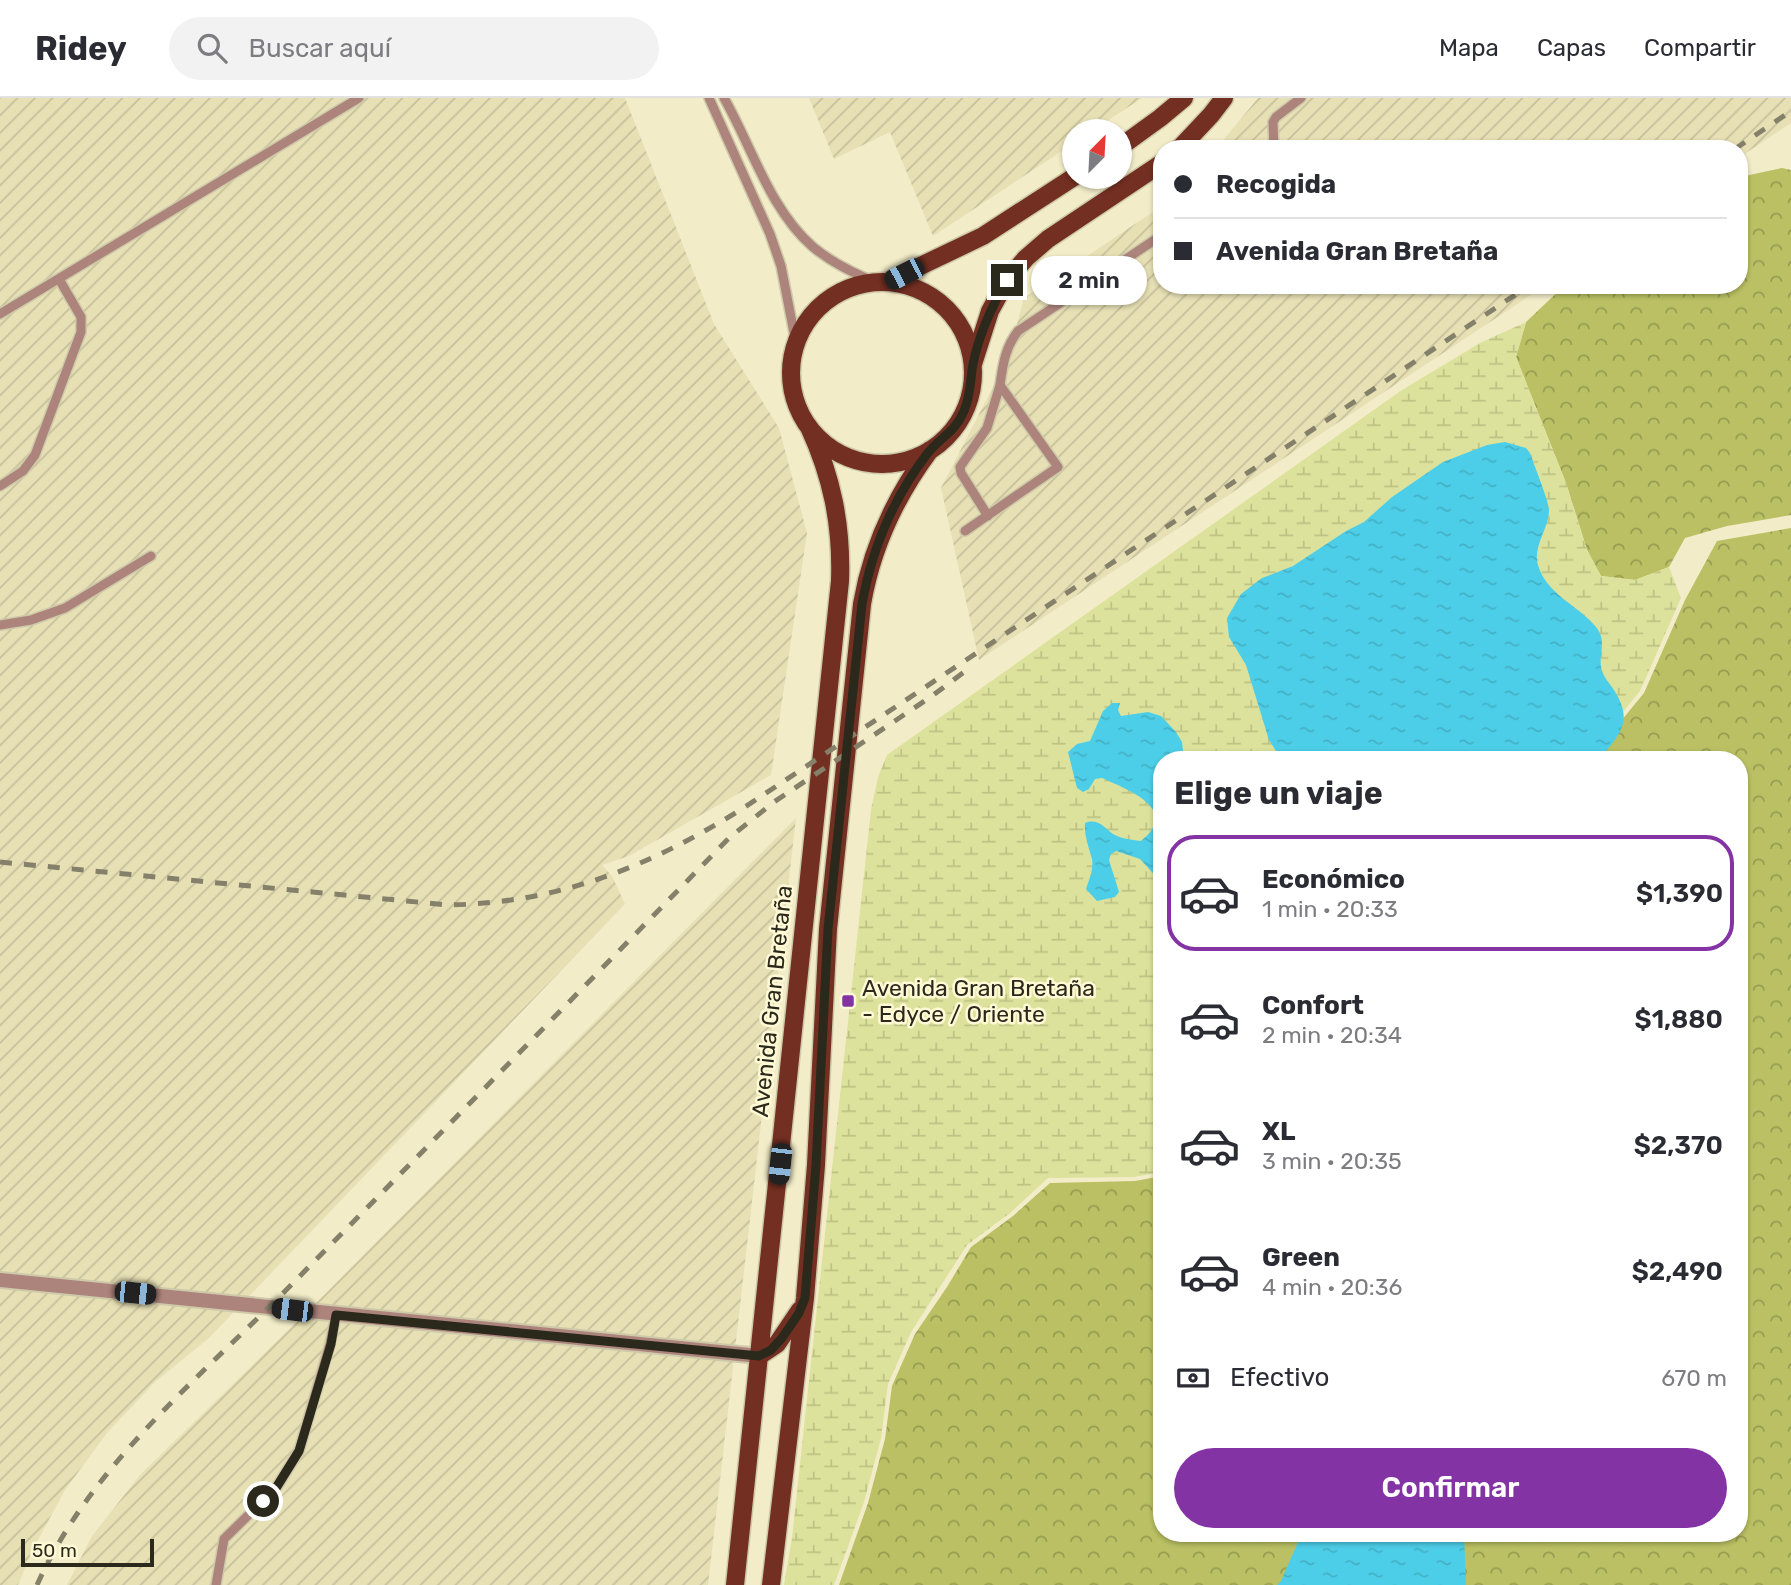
<!DOCTYPE html>
<html lang="es">
<meta charset="utf-8">
<style>
body{margin:0;font-family:Rubik,sans-serif;background:#f2f2f3;color:#2b2b33;height:100vh;display:flex;flex-direction:column;font-size:26px;white-space:nowrap}
*{box-sizing:border-box;margin:0}
p{font-size:23px;color:#7c7c81}
.icon{flex:none;width:38px;height:38px;fill:none;stroke:currentColor;stroke-width:2;stroke-linecap:round;stroke-linejoin:round}
.map{position:relative;flex:1;overflow:hidden}
.drawer{position:absolute;left:1153px;top:653px;width:595px;height:791px;display:flex;flex-direction:column;background:#fff;border-radius:28px;box-shadow:0 2px 5px #0004}
.drawer>*{flex:none}
.top-card{position:absolute;left:1153px;top:42px;width:595px;height:154px;border-radius:28px;box-shadow:0 2px 5px #0004;display:grid;align-content:center;height:154px;padding:0 21px;background:#fff}
.needle{width:46px;rotate:24deg}
.buttons{position:absolute;left:1062px;top:21px;display:grid;gap:14px}
.buttons a{display:grid;place-items:center;width:70px;height:70px;border-radius:50%;background:#fff;box-shadow:0 2px 5px #0004;font-size:35px}
.scale{position:absolute;left:21px;bottom:18px;width:133px;box-sizing:border-box;padding-left:7px;border:4px solid #2b291c;border-top:0;font-size:19px;line-height:24px;white-space:nowrap;color:#2b291c;-webkit-text-stroke:5px #fff9d5;paint-order:stroke}
.end{position:absolute;width:32px;height:32px;margin:-16px;border:9px solid #2b291c;background:#fff;box-shadow:0 0 0 4px #fff}
.from{border-radius:50%}
.bubble{position:absolute;height:49px;border-radius:24px;background:#fff;box-shadow:0 2px 5px #0004;font-size:23px;font-weight:600;line-height:49px;text-align:center}
.car{position:absolute;width:21px;height:42px;margin:-21px -10px;border-radius:9px;box-shadow:0 0 5px 2px #0007;background:linear-gradient(#222 24%,#8ab4d8 0 40%,#222 0 76%,#8ab4d8 0 86%,#222 0)}
.top-card b{display:flex;align-items:center;gap:24px;height:66px;font-size:26px}
.top-card b+b{border-top:2px solid #e1e1e2}
.top-card i{width:18px;height:18px;background:#2b2b33}
ul{padding:0;list-style:none}
li{display:flex;align-items:center;gap:21px;height:116px;margin:0 14px 10px;padding:0 7px;border:4px solid transparent;border-radius:28px}
li div{flex:1}
li b{display:block;font-size:26px}
li em{font-style:normal;font-weight:600}
li.active{border-color:#8333a3}
li>.icon{width:63px;height:63px;stroke-width:1.5}
h2{padding:0 21px;font-size:32px;line-height:84px}
.pay{display:flex;align-items:center;gap:18px;height:77px;padding:0 21px;font-size:26px}
.pay p{margin-inline-start:auto}
.primary-button{display:flex;gap:14px;margin-top:auto;padding:14px 21px}
.primary-button a{flex:1;height:80px;border-radius:42px;background:#8333a3;color:#fff;font-size:28px;font-weight:600;line-height:80px;text-align:center}
header{display:flex;align-items:center;gap:42px;box-sizing:border-box;height:98px;padding:0 35px;background:#fff;border-bottom:2px solid #e1e1e2}
header strong{font-size:33px}
nav{display:flex;gap:38px;margin-inline-start:auto;font-size:24px}
.search{width:490px;height:63px;background:#f2f2f3;display:flex;align-items:center;gap:18px;box-sizing:border-box;padding:0 24px;border-radius:38px;color:#7c7c81;font-size:26px}
.map>svg:first-child{display:block}
.industrial{fill:url(#industrial-furrows)}
.forest{fill:url(#forest-crowns)}
.wetland{fill:url(#wetland-marsh)}
.water{fill:url(#water-ripples)}
.lines{fill:none;stroke-linecap:round;stroke-linejoin:round}
.lane-casing{stroke:#cec9a9;stroke-width:12}
.street-casing{stroke:#cec9a9;stroke-width:18}
.primary-casing{stroke:#cec9a9;stroke-width:21}
.lane{stroke:#ad847b;stroke-width:9}
.street{stroke:#ad847b;stroke-width:14}
.primary{stroke:#732f21;stroke-width:18}
.rail{stroke:#848069;stroke-width:5;stroke-dasharray:12 12;stroke-linecap:butt}
.route{stroke:#2b291c;stroke-width:9}
.poi-dot{fill:#8333a3;stroke:#fff9d5;stroke-width:2.5}
.labels{text-anchor:middle;dominant-baseline:central;stroke-width:5;stroke-linejoin:round;paint-order:stroke}
.poi-label{font-size:23px;fill:#2b291c;stroke:#fff9d5;text-anchor:start}
.street-label{font-size:23px;fill:#2b291c;stroke:#fff9d5}
</style>
<header>
<strong>Ridey</strong>
<div class="search"><svg class="icon" aria-label="search" viewBox="0 0 24 24"><circle cx="10" cy="10" r="6"/><path d="M15 15l6 6"/></svg>Buscar aquí</div>
<nav><a>Mapa</a><a>Capas</a><a>Compartir</a></nav>
</header>
<div class="map">
<svg width="1791" height="1487" viewBox="0 0 1791 1487">
<defs>
<pattern id="industrial-furrows" width="10" height="10" patternUnits="userSpaceOnUse" patternTransform="scale(1.75)"><rect width="10" height="10" fill="#e7e0b5"/><path d="M-1 1l2-2M0 10L10 0M9 11l2-2" fill="none" stroke="#c6c09b"/></pattern>
<pattern id="forest-crowns" width="20" height="18" patternUnits="userSpaceOnUse" patternTransform="scale(1.75)"><rect width="20" height="18" fill="#bac063"/><path d="M2 6a3 3 0 1 1 6 0M12 15a3 3 0 1 1 6 0" fill="none" stroke="#979c51"/></pattern>
<pattern id="wetland-marsh" width="20" height="14" patternUnits="userSpaceOnUse" patternTransform="scale(1.75)"><rect width="20" height="14" fill="#dce29b"/><path d="M1 5h8M5 5V1M11 12h8M15 12V8" fill="none" stroke="#bdc285"/></pattern>
<pattern id="water-ripples" width="26" height="14" patternUnits="userSpaceOnUse" patternTransform="scale(1.75)"><rect width="26" height="14" fill="#4dcee8"/><path d="M2 4q2-2 4 0t4 0M15 11q2-2 4 0t4 0" fill="none" stroke="#43b1c6"/></pattern>
</defs>
<rect width="100%" height="100%" fill="#f2ecc8"/>
<path class="industrial" d="M0,0H625L714,226L779,330L807,435L771,677L629,758L602,767L612,778L625,806L209,1240L155,1284L107,1335L65,1392L32,1453L18,1487H0Z
M809,0H1142L1092,33H1074V45L933,138L890,34L834,61Z
M1258,0H1791V25L1740,59V51H1216Z
M1162,108V187H1546L979,562L941,390L1008,260L1024,200Z
M796,720L708,1487H67L92,1438L140,1377L329,1192Z"/>
<path class="forest" d="M1782,70L1791,72V417L1727,428L1685,440L1669,469L1635,482L1601,478L1587,452L1566,385L1516,259L1526,224L1565,187H1740V79Z
M1791,430V1487H839L868,1405L885,1341L892,1288L915,1236L947,1189L971,1149L1013,1118L1050,1085L1135,1083L1162,1078V1435H1740V662L1580,661L1594,656L1644,595L1685,502L1717,443Z"/>
<path class="wetland" d="M1526,224L1516,259L1566,385L1587,452L1601,478L1635,482L1669,469L1681,500L1640,593L1591,653L1569,661L1162,662V1074L1134,1079L1048,1080L1010,1115L967,1147L911,1234L888,1286L881,1340L864,1404L834,1487H784L792,1440L871,712L878,679L887,657L1402,292L1480,245Z"/>
<path class="water" d="M1505,344L1526,350L1530,355C1534,367 1548,401 1549,411C1550,429 1532,449 1538,467C1546,496 1578,507 1596,529C1607,543 1599,553 1601,569C1602,577 1609,585 1614,592C1634,624 1620,635 1600,661H1281L1269,642L1246,567L1229,539L1227,520L1241,496L1262,480L1293,468L1346,433L1364,424L1392,399L1443,364L1487,347Z
M1112,605H1120L1118,612L1121,618L1148,614L1161,618L1176,634L1182,644L1184,661L1162,662V785L1140,761L1116,753L1111,756L1109,762L1119,794L1115,799L1097,803L1086,791C1089,782 1094,770 1092,761C1089,750 1084,737 1085,725C1101,719 1105,733 1117,738C1124,741 1133,742 1141,743C1182,711 1126,691 1102,680L1095,681L1089,691L1083,694L1077,690L1068,654L1077,646L1090,643L1103,613Z
M1302,1435H1464L1466,1487H1277L1281,1483Z"/>
<g class="lines">
<defs>
<path id="lane" d="M709,0L770,136L781,168L796,245
M724,0C752,49 770,112 813,149C831,164 853,175 875,184
M1274,51L1273,24L1276,19L1301,0
M0,216L359,0
M0,388L23,373L35,357L81,234V219L59,181
M988,418L961,375L960,369L987,330L1000,287
M965,433L1058,369L1000,287C1003,266 1005,250 1018,233L1162,137
M0,527L31,522L65,510L151,458
M216,1487L224,1441L276,1390L299,1353L330,1246L336,1217"/>
<path id="street" d="M0,1182L759,1258"/>
<path id="primary" d="M1120,49L1160,20L1184,0
M1179,51L1211,17L1224,0
M887,184L983,138L1074,79
M791 275a91 91 0 1 1 182 0a91 91 0 1 1-182 0Z
M973,266L990,213L1007,182L1026,160L1048,141L1162,65
M759,1258L777,1246L800,1212
M735,1487L840,483C842,427 832,379 809,329
M771,1487L805,1200L816,1067L828,831L862,506C872,448 895,399 930,352"/>
</defs>
<use href="#lane" class="lane-casing"/>
<use href="#street" class="street-casing"/>
<use href="#primary" class="primary-casing"/>
<use href="#lane" class="lane"/>
<use href="#street" class="street"/>
<use href="#primary" class="primary"/>
<path class="rail" d="M1735,51L1791,13
M0,764L448,807C560,805 651,768 745,709L1530,187
M37,1487C92,1365 200,1280 292,1186C438,1038 584,889 729,740L774,704L932,598L972,568"/>
</g>
<g class="lines">
<path class="route" d="M263,1403L276,1390L299,1353L331,1246L336,1217L759,1258L771,1252L782,1240L799,1215L805,1200L816,1067L828,831L862,506C872,450 892,402 927,356C939,340 955,335 964,313C971,297 970,282 973,266C979,236 992,208 1007,182"/>
</g>
<rect class="poi-dot" x="841" y="896" width="14" height="14" rx="3.5"/>
<g class="labels">
<g class="poi-label">
<text x="862" y="890">Avenida Gran Bretaña<tspan x="862" dy="26">- Edyce / Oriente</tspan></text>
</g>
<g class="street-label">
<text transform="translate(772 903) rotate(-84)">Avenida Gran Bretaña</text>
</g>
</g>
</svg>
<div class="buttons">
<a><svg class="needle" viewBox="-14 -14 28 28"><path d="M0-13l5 13h-10z" fill="#e53935"/><path d="M0 13l5-13h-10z" fill="#7c7c81"/></svg></a>
</div>
<div class="scale">50 m</div>
<i class="end from" style="left:263px;top:1403px"></i>
<i class="end" style="left:1007px;top:182px"></i>
<div class="bubble" style="left:1031px;top:158px;width:116px">2 min</div>
<i class="car" style="left:904px;top:176px;rotate:243deg"></i>
<i class="car" style="left:780px;top:1066px;rotate:186deg"></i>
<i class="car" style="left:135px;top:1195px;rotate:96deg"></i>
<i class="car" style="left:292px;top:1212px;rotate:277deg"></i>
<div class="top-card">
<b><i class="from"></i>Recogida</b>
<b><i></i>Avenida Gran Bretaña</b>
</div>
<section class="drawer">
<h2>Elige un viaje</h2>
<ul>
<li class="active"><svg class="icon" aria-label="car" viewBox="0 0 24 24"><path d="M5 17H2v-5l4-1 3-4h7l3 4 3 1v5h-3M9 17h6M6 11h13"/><circle cx="7" cy="17" r="2"/><circle cx="17" cy="17" r="2"/></svg><div><b>Económico</b><p>1 min · 20:33</p></div><em>$1,390</em></li>
<li><svg class="icon" aria-label="car" viewBox="0 0 24 24"><path d="M5 17H2v-5l4-1 3-4h7l3 4 3 1v5h-3M9 17h6M6 11h13"/><circle cx="7" cy="17" r="2"/><circle cx="17" cy="17" r="2"/></svg><div><b>Confort</b><p>2 min · 20:34</p></div><em>$1,880</em></li>
<li><svg class="icon" aria-label="car" viewBox="0 0 24 24"><path d="M5 17H2v-5l4-1 3-4h7l3 4 3 1v5h-3M9 17h6M6 11h13"/><circle cx="7" cy="17" r="2"/><circle cx="17" cy="17" r="2"/></svg><div><b>XL</b><p>3 min · 20:35</p></div><em>$2,370</em></li>
<li><svg class="icon" aria-label="car" viewBox="0 0 24 24"><path d="M5 17H2v-5l4-1 3-4h7l3 4 3 1v5h-3M9 17h6M6 11h13"/><circle cx="7" cy="17" r="2"/><circle cx="17" cy="17" r="2"/></svg><div><b>Green</b><p>4 min · 20:36</p></div><em>$2,490</em></li>
</ul>
<div class="pay"><svg class="icon" aria-label="cash" viewBox="0 0 24 24"><path d="M3 7h18v10H3z"/><circle cx="12" cy="12" r="2"/></svg>Efectivo<p>670 m</p></div>
<div class="primary-button"><a>Confirmar</a></div>
</section>
</div>
